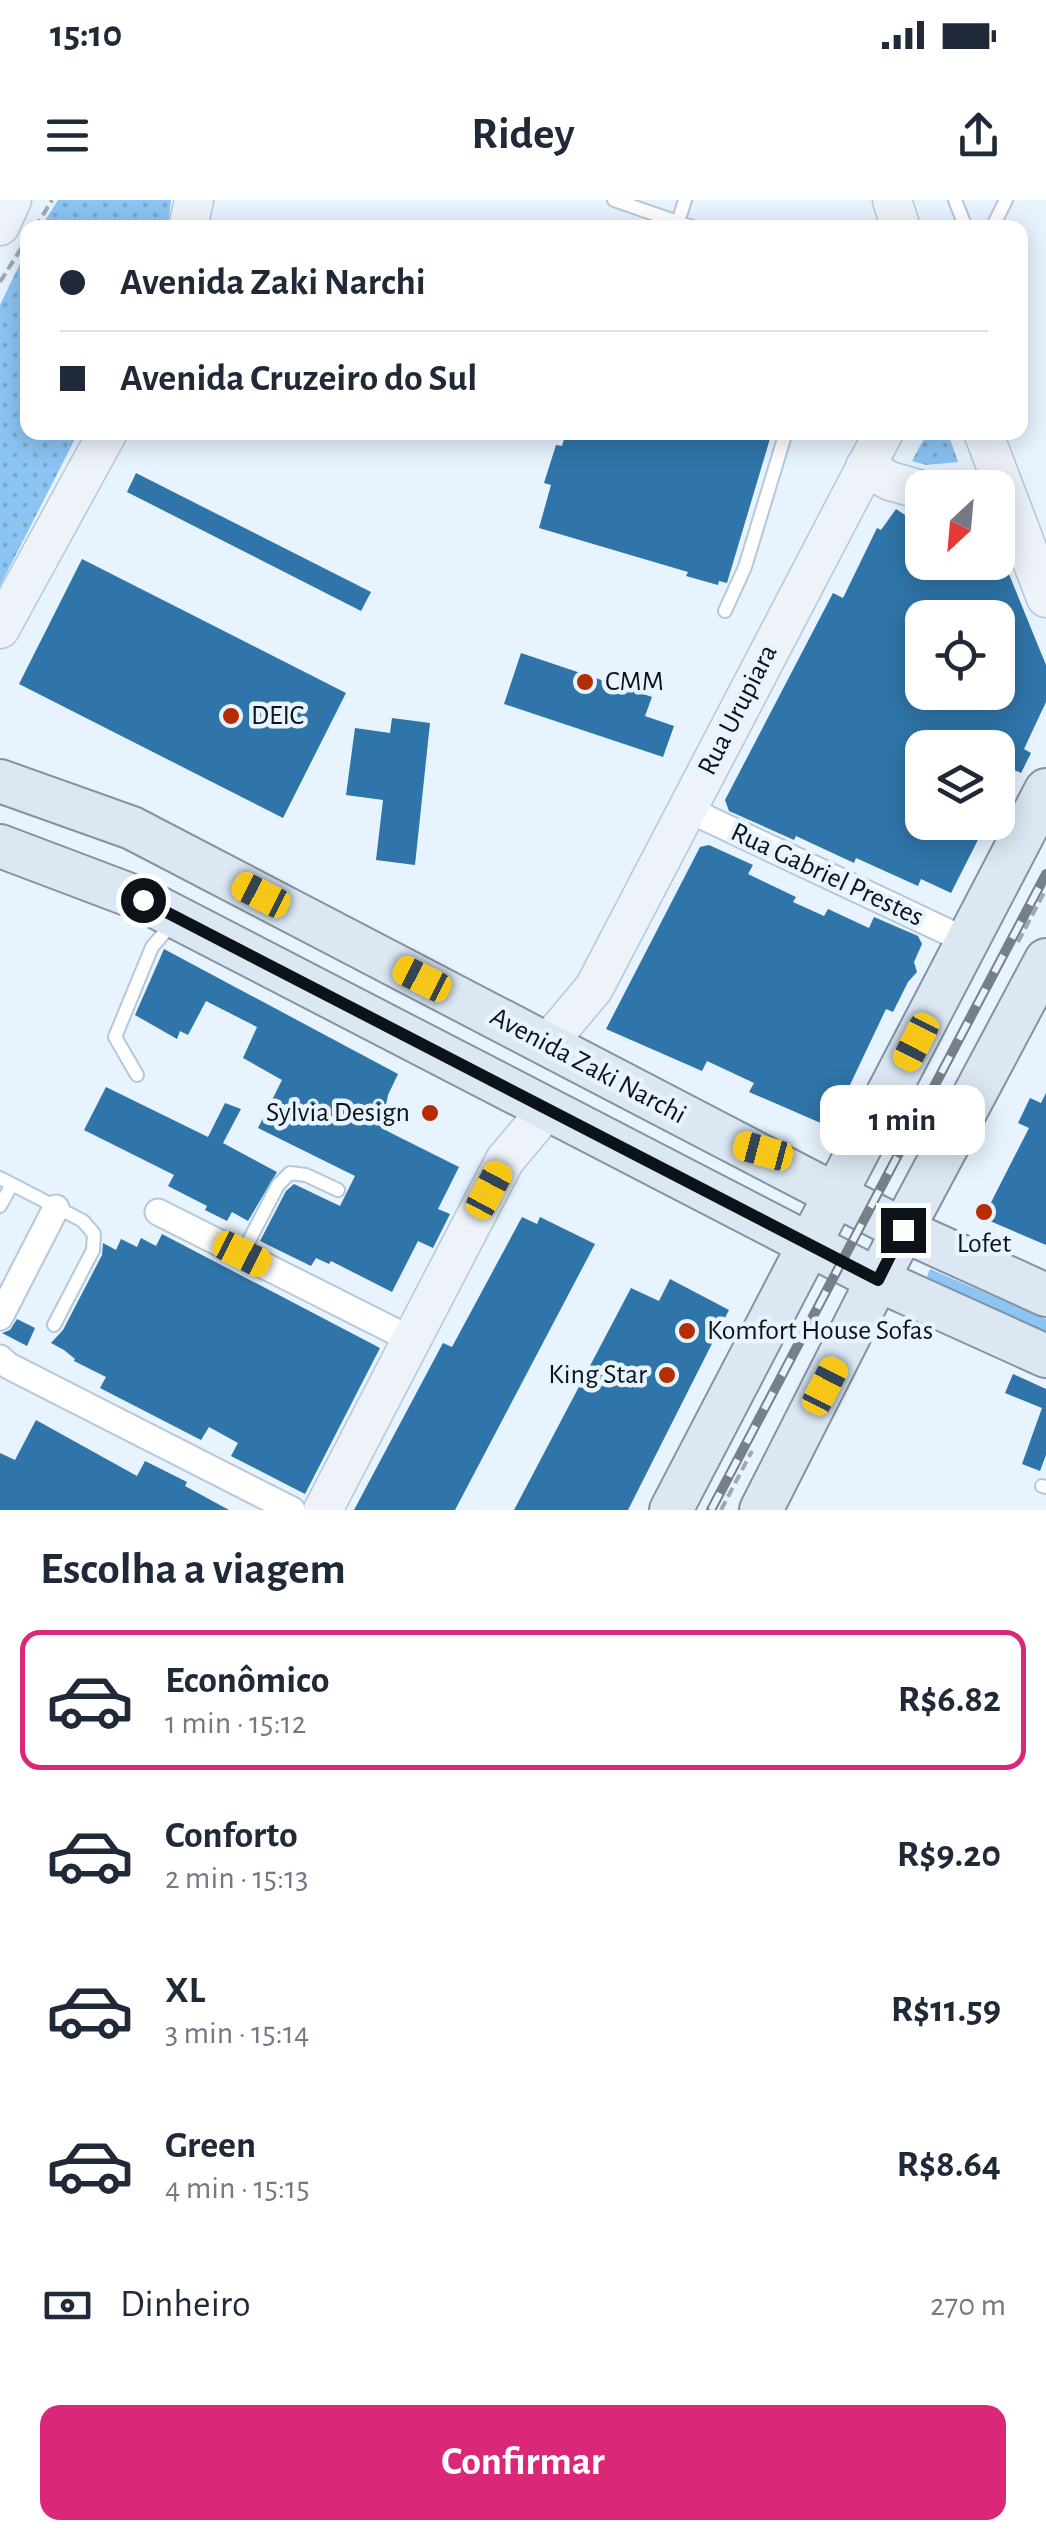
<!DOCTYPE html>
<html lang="pt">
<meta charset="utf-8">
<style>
body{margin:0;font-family:"Alegreya Sans",sans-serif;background:#f2f2f3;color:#1f2937;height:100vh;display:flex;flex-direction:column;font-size:38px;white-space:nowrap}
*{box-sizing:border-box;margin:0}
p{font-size:32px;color:#747a83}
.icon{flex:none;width:55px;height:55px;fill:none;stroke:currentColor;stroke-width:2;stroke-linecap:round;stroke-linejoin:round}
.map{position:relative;height:1310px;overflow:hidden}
.details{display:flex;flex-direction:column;background:#fff;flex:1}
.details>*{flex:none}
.hud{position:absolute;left:20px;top:20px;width:1008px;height:220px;border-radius:20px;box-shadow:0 5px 25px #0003;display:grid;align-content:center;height:220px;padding:0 40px;background:#fff}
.needle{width:65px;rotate:206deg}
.controls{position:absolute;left:905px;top:270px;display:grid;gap:20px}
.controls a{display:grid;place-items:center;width:110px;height:110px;border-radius:20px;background:#fff;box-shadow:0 5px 25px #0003;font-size:50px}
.end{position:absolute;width:45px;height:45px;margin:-22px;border:12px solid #0c1318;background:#fff;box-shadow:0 0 0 5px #fff}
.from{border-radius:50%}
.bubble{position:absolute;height:70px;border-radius:20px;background:#fff;box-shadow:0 5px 25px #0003;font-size:32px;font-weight:700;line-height:70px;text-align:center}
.car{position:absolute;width:30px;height:60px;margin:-30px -15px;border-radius:12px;box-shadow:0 0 8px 2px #0007;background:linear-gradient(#f5c518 24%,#345 0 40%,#f5c518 0 76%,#345 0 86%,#f5c518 0)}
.hud b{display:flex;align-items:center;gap:35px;height:95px;font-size:38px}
.hud b+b{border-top:2px solid #e0e1e3}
.hud i{width:25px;height:25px;background:#1f2937}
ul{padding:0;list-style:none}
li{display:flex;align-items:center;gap:30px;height:140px;margin:0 20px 15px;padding:0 20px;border:5px solid transparent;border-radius:20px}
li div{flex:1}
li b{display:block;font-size:38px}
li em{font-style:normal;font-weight:700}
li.active{border-color:#db2777}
li>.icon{width:90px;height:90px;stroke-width:1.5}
h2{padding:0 40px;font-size:45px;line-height:120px}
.pay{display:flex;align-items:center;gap:25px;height:110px;padding:0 40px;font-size:38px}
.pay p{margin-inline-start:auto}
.button{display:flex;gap:20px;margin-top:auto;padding:20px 40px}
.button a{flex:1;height:115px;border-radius:20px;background:#db2777;color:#fff;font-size:40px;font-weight:700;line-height:115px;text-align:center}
.status{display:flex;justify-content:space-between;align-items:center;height:70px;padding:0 50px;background:#fff;direction:ltr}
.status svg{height:28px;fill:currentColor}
header{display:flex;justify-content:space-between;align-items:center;height:130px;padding:0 40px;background:#fff;font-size:45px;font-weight:700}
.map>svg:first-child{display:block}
.grass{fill:#8cc4f4}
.park{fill:url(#park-dots)}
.building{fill:#2f75a9;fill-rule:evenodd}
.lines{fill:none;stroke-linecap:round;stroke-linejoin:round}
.lane-casing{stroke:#b4c8d9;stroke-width:16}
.street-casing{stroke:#b4c8d9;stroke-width:29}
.secondary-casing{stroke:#b4c8d9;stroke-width:41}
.primary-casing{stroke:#8393a1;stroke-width:46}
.path{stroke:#9ea9b2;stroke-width:4;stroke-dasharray:10 5;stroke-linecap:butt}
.lane{stroke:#fff;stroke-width:12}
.street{stroke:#fff;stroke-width:25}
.secondary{stroke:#edf3f9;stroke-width:38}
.primary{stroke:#dbe8f3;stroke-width:42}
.rail-casing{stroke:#778088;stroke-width:10}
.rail{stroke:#e7f3fe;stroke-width:6;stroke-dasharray:19;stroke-linecap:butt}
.route{stroke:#0c1318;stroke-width:12}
.poi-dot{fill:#b62c03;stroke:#e7f3fe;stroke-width:4}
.labels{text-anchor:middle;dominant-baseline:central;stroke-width:9;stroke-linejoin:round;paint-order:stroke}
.poi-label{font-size:28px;fill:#0c1318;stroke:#e7f3fe;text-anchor:start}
.street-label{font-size:28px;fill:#0c1318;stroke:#e7f3fe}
</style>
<div class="status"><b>15:10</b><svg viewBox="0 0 49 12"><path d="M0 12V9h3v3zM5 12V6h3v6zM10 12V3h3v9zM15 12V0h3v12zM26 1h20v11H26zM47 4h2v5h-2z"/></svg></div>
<header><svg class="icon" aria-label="menu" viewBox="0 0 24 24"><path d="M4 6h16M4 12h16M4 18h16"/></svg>Ridey<svg class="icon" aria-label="share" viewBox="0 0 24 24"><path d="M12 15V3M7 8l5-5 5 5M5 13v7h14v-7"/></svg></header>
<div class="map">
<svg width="1046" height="1310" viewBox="0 0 1046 1310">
<defs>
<pattern id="park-dots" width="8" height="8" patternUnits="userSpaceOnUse" patternTransform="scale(2.5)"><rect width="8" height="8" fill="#8cc4f4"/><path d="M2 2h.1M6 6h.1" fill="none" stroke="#78a8d0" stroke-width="1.8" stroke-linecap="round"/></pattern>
</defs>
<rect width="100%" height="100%" fill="#e7f3fe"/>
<path class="grass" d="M930,1069L1046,1119V1133L924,1084Z"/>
<path class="park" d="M58,0H171L168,27H41Z
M27,49L28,232L78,233L0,386V105Z
M948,233L958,262L926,265L912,261L927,233Z"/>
<path class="building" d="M566,232H772L727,383L719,381L718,385L686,376L688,372L539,328L551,285L544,283L556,245L562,246Z
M136,273L371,392L361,411L127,292Z
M896,309L905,315L922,317V350L915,362H1004L1046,465V502L1024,549L1031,553L1021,573L1014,570L998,601V548H922V622H987L951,693L921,679L918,686L856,658L854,663L796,636L794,640L729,611L725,600L833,393L843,398L877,328L881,330ZM922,418H998V492H922Z
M82,359L346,493L283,618L19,484Z
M521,453L652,497L645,516L674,526L663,557L504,504Z
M392,518L430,523L415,665L376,660L383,600L346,595L355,528L390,533Z
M709,645L753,665L748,674L796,697L793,702L824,716L828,709L869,728L874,717L918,736L922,744L914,762L917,772L908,782L893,812L886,809L830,927L749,892L754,883L707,861L702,871L606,829L700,647Z
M164,749L398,874L388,895L384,915L391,918L387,931L459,967L438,1009L450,1014L433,1048L418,1041L392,1092L331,1061L329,1064L316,1058L311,1066L260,1041L286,991L294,984L340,1006L355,976L258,928L282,880L243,858L257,827L206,801L188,835L180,831L177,839L135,815Z
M106,887L208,937L225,903L241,909L223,943L277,972L248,1021L232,1012L227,1021L205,1010L207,1006L168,986L174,975L84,930Z
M1046,893V1045L983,1018L1029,928L1018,923L1030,898L1041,903Z
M522,1017L537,1024L540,1017L595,1044L455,1310H354L443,1143L452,1147Z
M162,1034L380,1148L305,1294L231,1256L238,1243L209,1227L201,1240L100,1188L106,1177L74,1161L75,1159L64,1150L51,1143L63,1130L102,1055L103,1043L116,1050L121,1039L137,1047L141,1038L156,1046Z
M670,1079L729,1110L628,1310H514L631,1088L659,1101Z
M17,1119L35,1128L27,1146L2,1133L10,1130Z
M1013,1174L1046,1189V1255L1040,1271L1022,1264L1042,1208L1005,1193Z
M36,1220L137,1276L145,1261L187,1282L185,1286L229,1310H0V1253L15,1260Z"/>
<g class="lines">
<defs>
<path id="lane" d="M614,0L695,28
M955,0L966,28
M678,22L685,0
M992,28L1006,0
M725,411L745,367L786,232
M137,875L115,837L152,747L172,724
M0,978L83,1021L94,1034L93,1050L54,1125
M0,1006L11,986
M242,1054L278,985L290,973L306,975L338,990
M1042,1286L1046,1287"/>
<path id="street" d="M687,609L967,741
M158,1012L412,1140
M0,1117L56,1008
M0,1158L9,1166L292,1310"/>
<path id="secondary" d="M892,0L901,28
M0,26L12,0
M188,28L194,0
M983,232L1046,398
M865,267L890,281L922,290
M0,429L108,232
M547,844L594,788L884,232
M323,1310L505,960L547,910"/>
<path id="primary" d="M0,581L132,628L903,1030L1046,1095
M0,646L143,700L878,1080L1046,1156
M671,1310L1046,590
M761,1310L912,1012L1046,760"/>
</defs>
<use href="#lane" class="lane-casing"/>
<use href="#street" class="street-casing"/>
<use href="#secondary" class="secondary-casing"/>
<use href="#primary" class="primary-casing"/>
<path class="path" d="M35,28L52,0
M0,82L22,47
M1018,742L1046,689
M721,1310L752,1251"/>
<use href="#lane" class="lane"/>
<use href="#street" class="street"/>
<use href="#secondary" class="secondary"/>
<use href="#primary" class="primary"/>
<defs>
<path id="rail" d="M711,1310L1046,674"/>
</defs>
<use href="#rail" class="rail-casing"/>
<use href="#rail" class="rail"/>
</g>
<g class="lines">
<path class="route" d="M143,700L878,1080L903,1030"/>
</g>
<g class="poi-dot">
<circle cx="585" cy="482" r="10"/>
<circle cx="231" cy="516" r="10"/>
<circle cx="430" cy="913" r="10"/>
<circle cx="984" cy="1012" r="10"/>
<circle cx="687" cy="1131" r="10"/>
<circle cx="667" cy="1175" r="10"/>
</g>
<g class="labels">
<g class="poi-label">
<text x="605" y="482">CMM</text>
<text x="251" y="516">DEIC</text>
<text x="410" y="913" text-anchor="end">Sylvia Design</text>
<text x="984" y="1044" text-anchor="middle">Lofet</text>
<text x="707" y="1131">Komfort House Sofas</text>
<text x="647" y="1175" text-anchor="end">King Star</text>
</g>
<g class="street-label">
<text transform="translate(738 510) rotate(-63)">Rua Urupiara</text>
<text transform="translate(827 675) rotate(25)">Rua Gabriel Prestes</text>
<text transform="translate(588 866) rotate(28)">Avenida Zaki Narchi</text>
</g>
</g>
</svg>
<div class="controls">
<a><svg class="needle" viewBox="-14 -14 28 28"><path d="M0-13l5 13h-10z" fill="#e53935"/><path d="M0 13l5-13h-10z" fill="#747a83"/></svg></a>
<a><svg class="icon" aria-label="locate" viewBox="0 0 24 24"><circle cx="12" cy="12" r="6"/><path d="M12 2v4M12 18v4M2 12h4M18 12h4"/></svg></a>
<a><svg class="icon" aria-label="layers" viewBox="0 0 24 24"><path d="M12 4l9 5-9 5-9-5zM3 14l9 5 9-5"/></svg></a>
</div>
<i class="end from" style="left:143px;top:700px"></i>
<i class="end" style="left:903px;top:1030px"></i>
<div class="bubble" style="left:820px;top:885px;width:165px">1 min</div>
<i class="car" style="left:261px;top:695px;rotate:297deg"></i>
<i class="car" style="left:422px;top:779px;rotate:297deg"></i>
<i class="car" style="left:916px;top:842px;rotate:207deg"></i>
<i class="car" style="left:763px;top:951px;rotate:285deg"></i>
<i class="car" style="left:489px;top:990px;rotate:28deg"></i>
<i class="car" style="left:242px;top:1054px;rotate:117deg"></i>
<i class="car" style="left:825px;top:1186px;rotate:27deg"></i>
<div class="hud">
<b><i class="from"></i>Avenida Zaki Narchi</b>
<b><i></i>Avenida Cruzeiro do Sul</b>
</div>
</div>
<section class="details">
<h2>Escolha a viagem</h2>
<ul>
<li class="active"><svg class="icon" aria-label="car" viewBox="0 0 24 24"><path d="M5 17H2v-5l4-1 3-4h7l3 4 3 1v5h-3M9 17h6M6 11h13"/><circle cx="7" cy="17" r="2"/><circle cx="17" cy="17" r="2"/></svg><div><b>Econômico</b><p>1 min · 15:12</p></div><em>R$6.82</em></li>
<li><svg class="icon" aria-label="car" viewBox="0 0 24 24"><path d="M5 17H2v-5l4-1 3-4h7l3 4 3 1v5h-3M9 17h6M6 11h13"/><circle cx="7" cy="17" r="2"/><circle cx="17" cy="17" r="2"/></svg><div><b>Conforto</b><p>2 min · 15:13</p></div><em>R$9.20</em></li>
<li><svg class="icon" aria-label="car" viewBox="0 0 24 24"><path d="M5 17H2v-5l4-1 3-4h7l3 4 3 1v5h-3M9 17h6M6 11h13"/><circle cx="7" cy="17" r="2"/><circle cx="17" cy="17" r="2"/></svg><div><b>XL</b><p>3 min · 15:14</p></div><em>R$11.59</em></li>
<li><svg class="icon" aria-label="car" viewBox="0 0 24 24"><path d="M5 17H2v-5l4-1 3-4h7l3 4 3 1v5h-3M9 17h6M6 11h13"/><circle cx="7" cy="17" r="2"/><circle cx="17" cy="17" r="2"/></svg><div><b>Green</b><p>4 min · 15:15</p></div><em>R$8.64</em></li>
</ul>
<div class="pay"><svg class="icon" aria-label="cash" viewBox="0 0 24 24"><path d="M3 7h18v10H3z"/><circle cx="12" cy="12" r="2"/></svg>Dinheiro<p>270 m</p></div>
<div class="button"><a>Confirmar</a></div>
</section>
